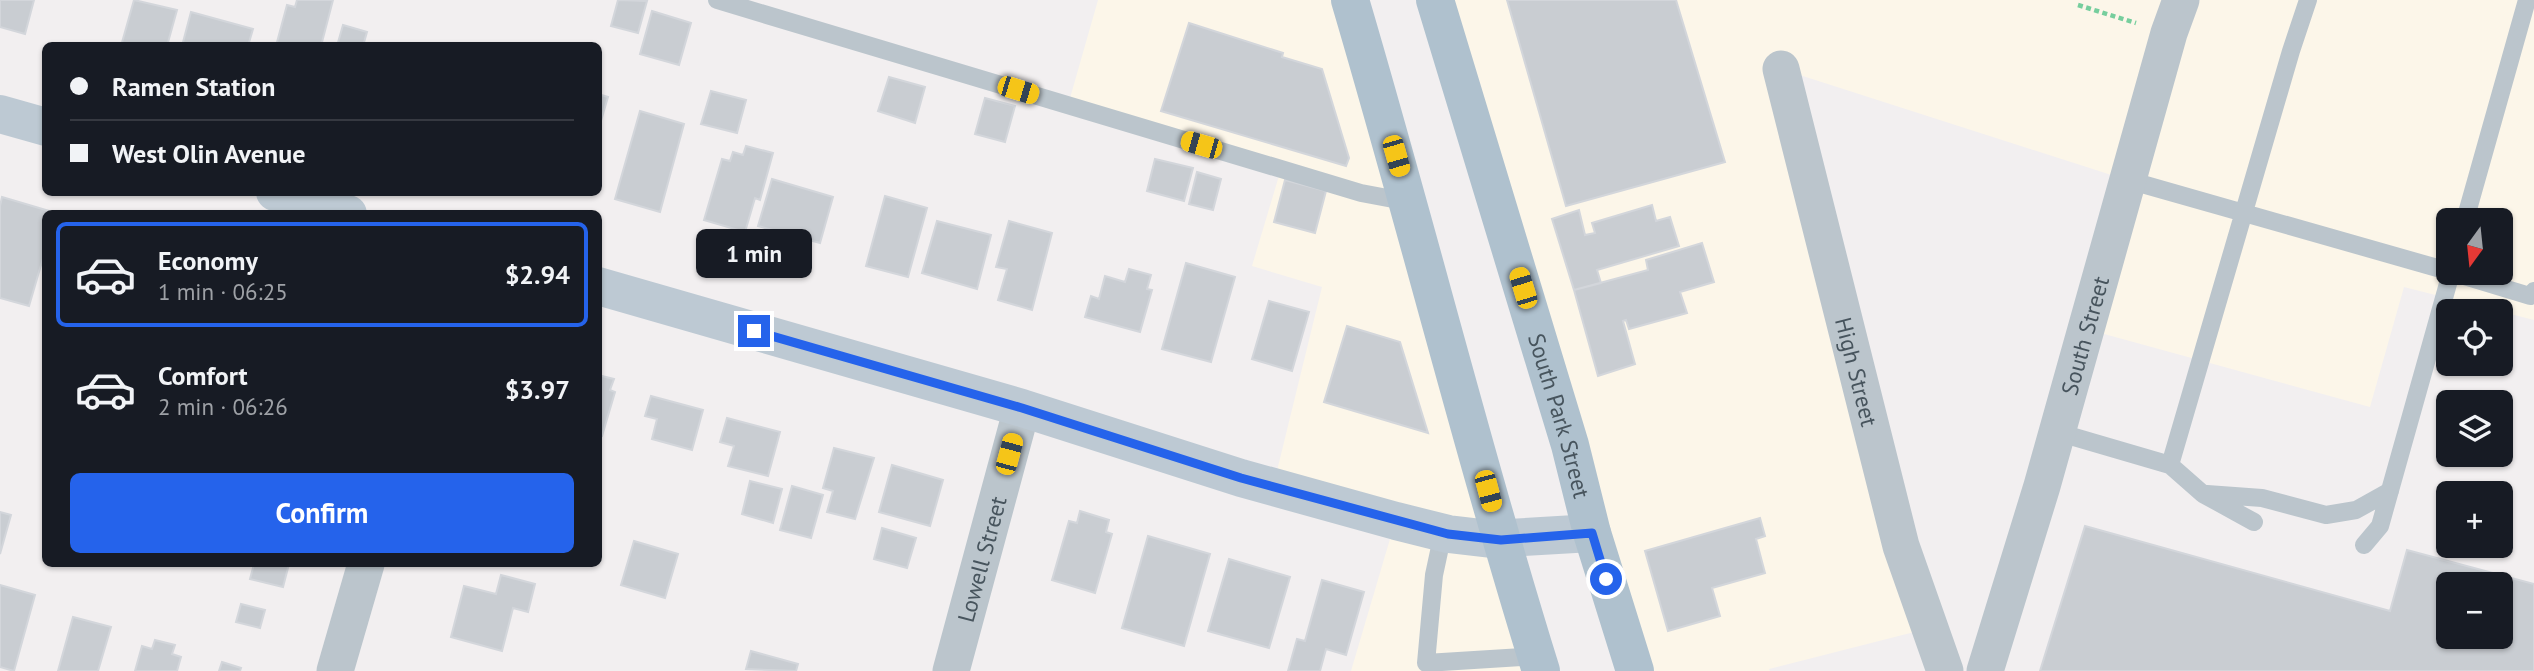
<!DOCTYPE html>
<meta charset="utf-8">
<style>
body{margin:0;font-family:"PT Sans",sans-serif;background:#242831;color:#f1f3f6;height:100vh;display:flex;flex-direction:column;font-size:26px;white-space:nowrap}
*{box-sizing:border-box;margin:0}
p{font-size:23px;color:#9ea1a6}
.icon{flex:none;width:38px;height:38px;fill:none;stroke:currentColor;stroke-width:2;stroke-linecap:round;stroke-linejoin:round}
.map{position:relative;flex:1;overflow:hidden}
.panel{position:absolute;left:42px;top:210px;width:560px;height:357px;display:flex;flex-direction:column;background:#171b24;border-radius:10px;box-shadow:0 2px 5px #0004}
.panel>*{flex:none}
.top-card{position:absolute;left:42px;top:42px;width:560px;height:154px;border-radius:10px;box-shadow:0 2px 5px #0004;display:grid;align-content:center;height:154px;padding:0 28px;background:#171b24}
.needle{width:46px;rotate:195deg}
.tools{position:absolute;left:2436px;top:208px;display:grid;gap:14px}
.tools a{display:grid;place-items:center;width:77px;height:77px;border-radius:10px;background:#171b24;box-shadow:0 2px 5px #0004;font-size:35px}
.end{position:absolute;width:32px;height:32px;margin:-16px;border:9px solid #2563eb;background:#fff;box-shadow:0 0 0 4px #fff}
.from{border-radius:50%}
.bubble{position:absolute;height:49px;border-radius:10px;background:#171b24;box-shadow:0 2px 5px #0004;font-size:23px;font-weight:600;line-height:49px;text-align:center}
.car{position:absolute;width:21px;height:42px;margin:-21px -10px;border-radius:9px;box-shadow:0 0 5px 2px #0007;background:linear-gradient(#f5c518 24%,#345 0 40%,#f5c518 0 76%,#345 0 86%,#f5c518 0)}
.top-card b{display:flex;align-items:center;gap:24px;height:66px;font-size:26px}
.top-card b+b{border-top:2px solid #363941}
.top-card i{width:18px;height:18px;background:#f1f3f6}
ul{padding:12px 0 0;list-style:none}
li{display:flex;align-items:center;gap:21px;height:105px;margin:0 14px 10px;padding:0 14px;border:4px solid transparent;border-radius:10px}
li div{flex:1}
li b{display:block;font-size:26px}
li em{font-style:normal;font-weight:600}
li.selected{border-color:#2563eb}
li>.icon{width:63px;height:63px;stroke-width:1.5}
.button{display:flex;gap:14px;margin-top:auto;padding:14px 28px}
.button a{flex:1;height:80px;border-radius:10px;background:#2563eb;color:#fff;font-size:28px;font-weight:600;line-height:80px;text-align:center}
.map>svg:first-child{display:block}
.commercial{fill:#fcf6e9;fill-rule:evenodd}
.building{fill:#c9cdd2;stroke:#d3d6db;stroke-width:2;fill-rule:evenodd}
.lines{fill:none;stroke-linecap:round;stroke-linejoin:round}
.path{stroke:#76ce9d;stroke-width:4.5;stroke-dasharray:5 3.5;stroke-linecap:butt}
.lane{stroke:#bbc5cc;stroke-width:18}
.street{stroke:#bbc5cc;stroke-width:37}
.secondary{stroke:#bdc9d3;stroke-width:38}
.primary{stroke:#afc1ce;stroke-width:38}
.route{stroke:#2563eb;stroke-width:9}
.labels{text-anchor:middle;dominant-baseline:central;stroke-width:7;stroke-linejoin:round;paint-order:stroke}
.street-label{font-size:23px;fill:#47545d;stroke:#fff}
</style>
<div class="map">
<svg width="2534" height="671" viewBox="0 0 2534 671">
<rect width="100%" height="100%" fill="#f2eff0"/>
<path class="commercial" d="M1098,0H1350L1541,671H1351L1395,522L1273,487L1322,287L1252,266L1281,169L1068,105Z
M1434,0H2534V320L2404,287L2370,407L2086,329L2127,180L1781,69L1930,628L1769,669L1770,671H1633ZM2448,220H2501V273H2448Z"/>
<path class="building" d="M0,0H34L25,34L0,27Z
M134,0L177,10L167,46H121Z
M297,0H333L321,46H276L287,5L295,7Z
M618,0L647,1L638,33L611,26Z
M1507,0H1676L1725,162L1566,206Z
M652,11L691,23L679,65L640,54Z
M191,12L253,29L248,46H182Z
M1189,23L1283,53L1282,57L1322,69L1349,158L1346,166L1161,111Z
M343,25L367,32L363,46H337Z
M889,77L925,87L915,123L878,111Z
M711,91L746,100L737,133L701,124Z
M598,94L608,97L598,131Z
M985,98L1015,106L1005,142L975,134Z
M640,111L684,124L660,212L615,199Z
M746,146L773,153L760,200L755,198L745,232L704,220L722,159L730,161L733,152L743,155Z
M1155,159L1193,168L1184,201L1147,191Z
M1197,172L1221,179L1213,210L1189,204Z
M772,179L833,197L820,243L758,226Z
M1285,180L1326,191L1315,233L1274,222Z
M885,196L927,208L908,277L866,266Z
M2,197L56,213L46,214V248L29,306L0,298V206Z
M1652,205L1656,221L1670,217L1679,246L1597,270L1601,283L1574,290L1552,219L1579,210L1585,235L1595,233L1592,223Z
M937,221L991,235L977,289L922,273Z
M1009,221L1052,233L1032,310L998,300L1007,269L996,267Z
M1702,243L1714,282L1680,292L1687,313L1629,329L1626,320L1623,321L1635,364L1598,376L1574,290L1648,270L1646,260Z
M1186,263L1235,277L1211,362L1162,349Z
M1129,269L1151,275L1147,289L1152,290L1140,332L1085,317L1091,296L1099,299L1105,276L1125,282Z
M1269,301L1309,312L1292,371L1252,359Z
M1347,326L1400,342L1428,433L1324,402Z
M598,375L614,379L610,390L615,392L602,436L598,435Z
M651,396L703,410L692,450L652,439L657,419L645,416Z
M727,418L780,432L768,476L728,466L734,446L720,442Z
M834,448L874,458L855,519L827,512L833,491L823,488Z
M892,465L943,480L930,526L879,512Z
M750,481L782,489L773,523L742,514Z
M792,486L823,495L811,538L780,530Z
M1080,511L1109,520L1106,532L1112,534L1095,593L1052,580L1069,521L1077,523Z
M0,512L11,515L0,554Z
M1760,518L1765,536L1756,539L1765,573L1712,588L1720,616L1668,631L1645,551Z
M2085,526L2390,611L2407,550L2534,584V671H2040ZM2448,584H2501V637H2448Z
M882,528L916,538L907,568L874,559Z
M1148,536L1210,554L1184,646L1122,628Z
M634,541L678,554L665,598L621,585Z
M1229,559L1290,577L1269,648L1208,631Z
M254,564H289L283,587L250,579Z
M501,575L535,584L528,612L513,608L502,651L451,637L464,586L496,594Z
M1322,580L1364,592L1346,655L1326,649L1320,671H1288L1297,639L1305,641Z
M0,585L35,595L14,671L0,667Z
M241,604L265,610L260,628L236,622Z
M73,617L111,627L98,671H58Z
M155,640L175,645L172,654L181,657L177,671H135L142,646L152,649Z
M751,651L798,664L796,671L746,669Z
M222,662L241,668L240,671H219Z"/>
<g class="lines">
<path class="path" d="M2078,5L2136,23"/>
<path class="lane" d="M717,0L1361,193L1409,202
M2128,180L2448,271
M2465,220L2527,0
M2454,273L2530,296L2534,291
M2057,432L2170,465L2203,494L2254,522
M2170,465L2291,51L2308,0
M2207,494L2262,498L2326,515L2356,510L2390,491
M1443,533L1434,575L1426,663L1537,656
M2364,545L2380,526L2451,273"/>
<g class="street">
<path id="s1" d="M1781,69L1901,546L1945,671"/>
<path d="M335,671L366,564"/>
<path id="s2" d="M951,671L1022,408"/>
<path id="s3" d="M1985,671L2042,486L2169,33L2181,0"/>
</g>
<path class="secondary" d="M0,114L46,127
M275,192L348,214
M598,286L1022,408L1241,478L1396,521L1448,534L1491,539L1592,533"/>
<g class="primary">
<path d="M1350,0C1416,223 1472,449 1541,671"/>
<path id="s4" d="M1435,0L1570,445L1592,533L1635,671"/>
</g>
</g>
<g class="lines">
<path class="route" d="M754,331L1022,408L1241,478L1448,534L1501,540L1592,533L1606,579"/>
</g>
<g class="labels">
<g class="street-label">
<text stroke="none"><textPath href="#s3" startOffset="350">South Street</textPath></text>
<text stroke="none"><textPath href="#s1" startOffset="312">High Street</textPath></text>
<text stroke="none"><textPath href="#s4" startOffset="434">South Park Street</textPath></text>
<text stroke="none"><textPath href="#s2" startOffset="116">Lowell Street</textPath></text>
</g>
</g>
</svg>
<div class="tools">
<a><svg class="needle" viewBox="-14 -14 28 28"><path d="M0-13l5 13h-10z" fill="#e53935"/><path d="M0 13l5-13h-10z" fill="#9ea1a6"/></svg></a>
<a><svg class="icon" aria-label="locate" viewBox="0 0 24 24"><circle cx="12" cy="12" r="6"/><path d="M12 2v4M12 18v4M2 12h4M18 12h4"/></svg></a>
<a><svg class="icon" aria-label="layers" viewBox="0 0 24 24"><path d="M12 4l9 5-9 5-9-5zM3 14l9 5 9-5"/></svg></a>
<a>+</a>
<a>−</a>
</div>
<i class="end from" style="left:1606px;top:579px"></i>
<i class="end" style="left:754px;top:331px"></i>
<div class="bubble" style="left:696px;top:229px;width:116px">1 min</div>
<i class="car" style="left:1018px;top:90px;rotate:107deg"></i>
<i class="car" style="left:1201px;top:145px;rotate:286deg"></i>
<i class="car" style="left:1396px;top:156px;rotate:164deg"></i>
<i class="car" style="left:1523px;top:288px;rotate:343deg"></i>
<i class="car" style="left:1009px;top:454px;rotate:15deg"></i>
<i class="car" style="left:1488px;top:491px;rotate:165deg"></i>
<div class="top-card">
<b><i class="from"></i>Ramen Station</b>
<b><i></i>West Olin Avenue</b>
</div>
<section class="panel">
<ul>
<li class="selected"><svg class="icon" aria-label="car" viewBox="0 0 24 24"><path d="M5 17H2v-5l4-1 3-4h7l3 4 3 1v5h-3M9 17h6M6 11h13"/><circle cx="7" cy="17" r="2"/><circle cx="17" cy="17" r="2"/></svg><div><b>Economy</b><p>1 min · 06:25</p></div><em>$2.94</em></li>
<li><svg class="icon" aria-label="car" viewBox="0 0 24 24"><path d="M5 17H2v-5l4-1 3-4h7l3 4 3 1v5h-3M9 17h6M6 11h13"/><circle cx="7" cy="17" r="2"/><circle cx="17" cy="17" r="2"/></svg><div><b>Comfort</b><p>2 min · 06:26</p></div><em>$3.97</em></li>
</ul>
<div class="button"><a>Confirm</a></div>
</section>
</div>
